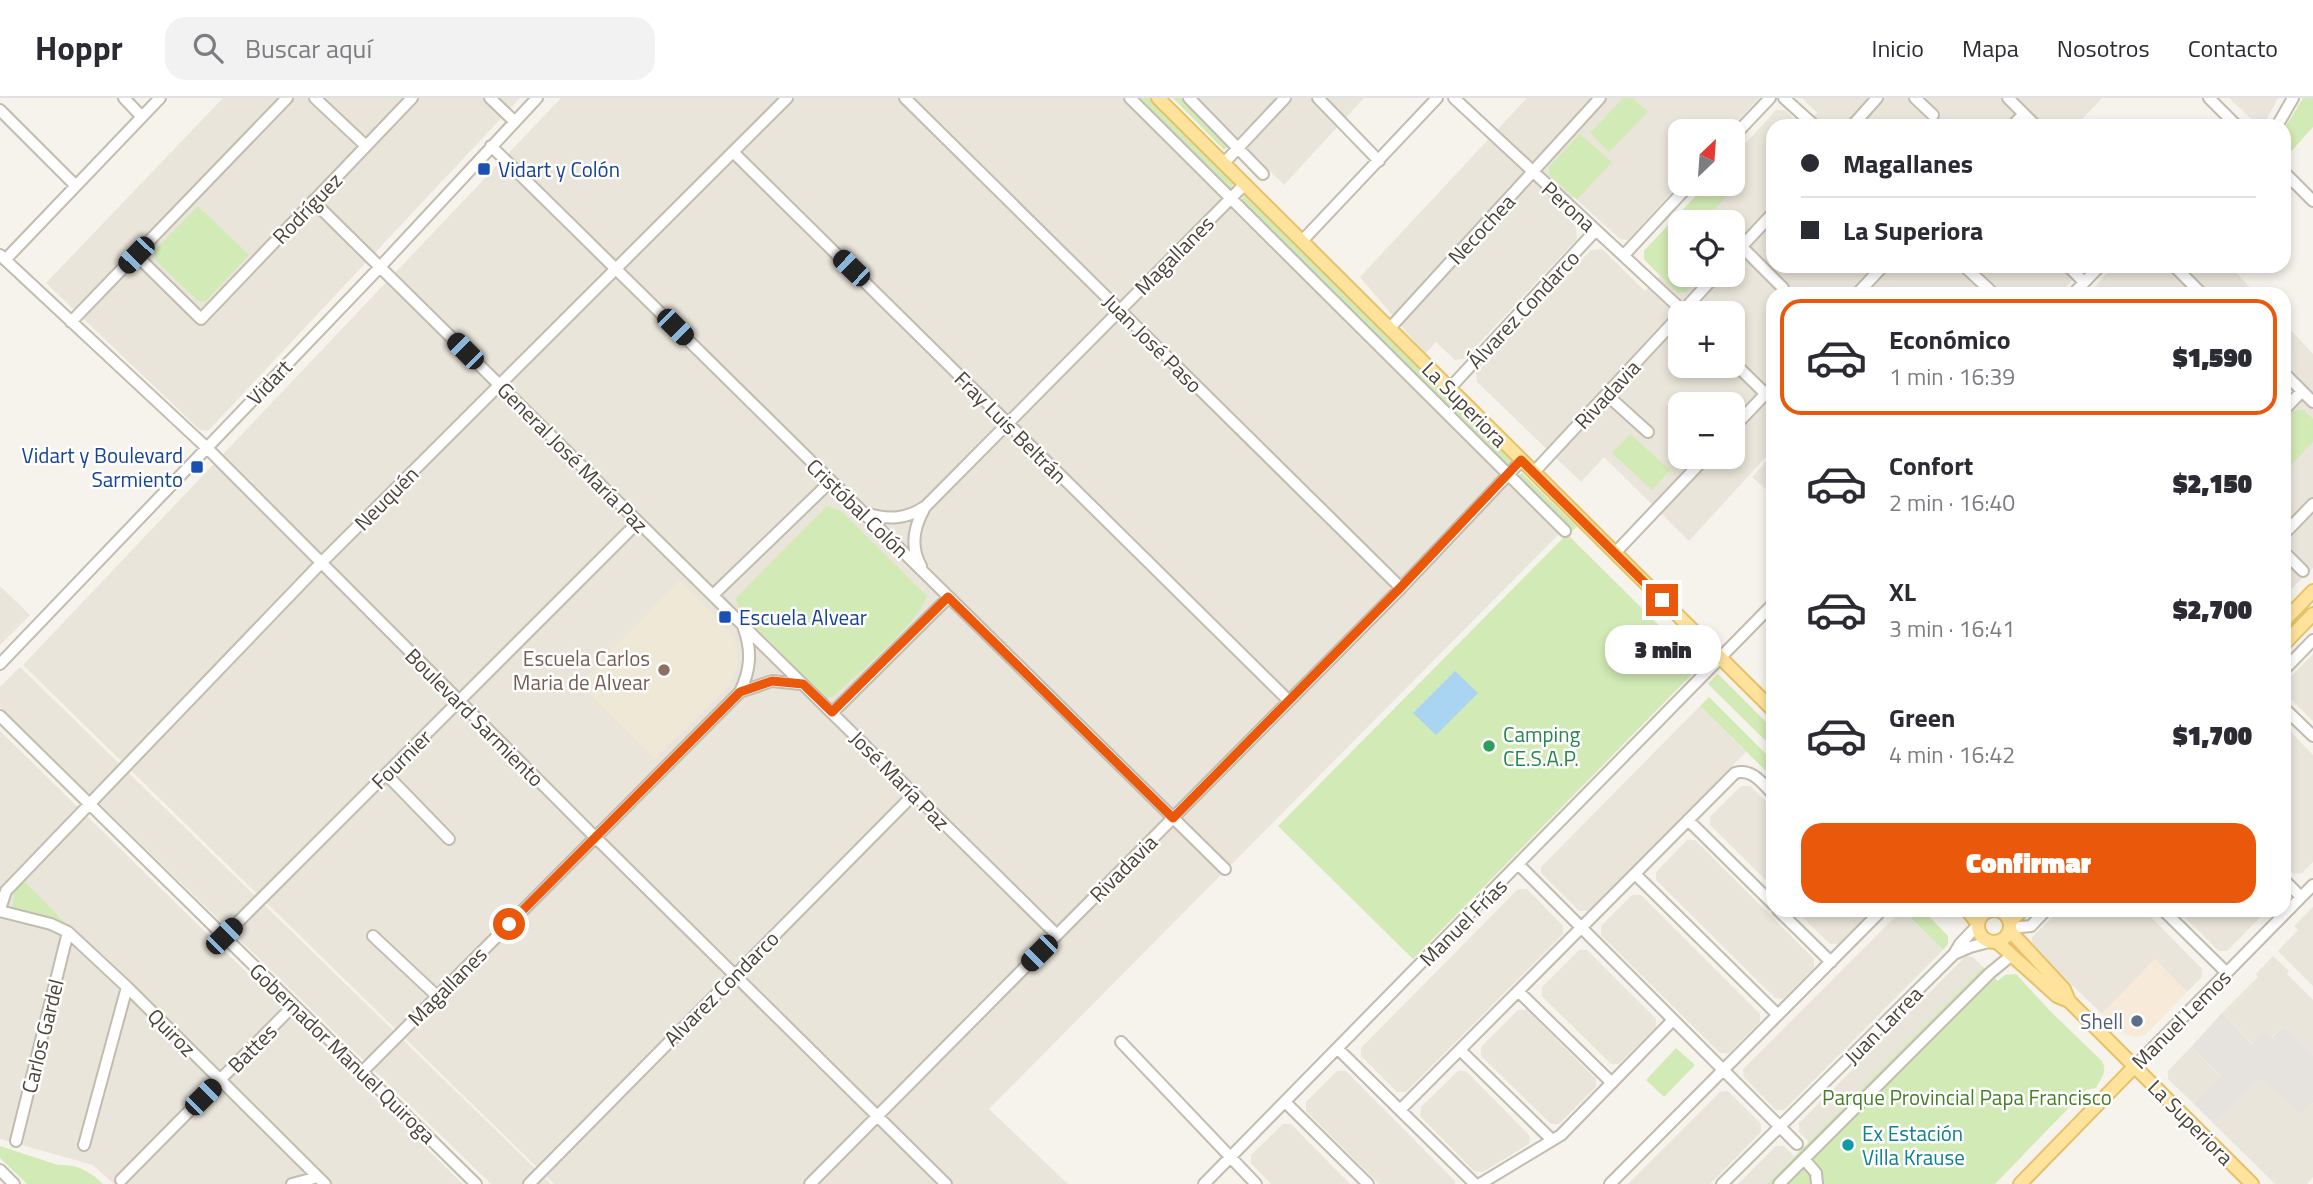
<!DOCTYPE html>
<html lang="es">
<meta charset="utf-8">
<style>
body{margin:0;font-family:"Titillium Web",sans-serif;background:#f2f2f3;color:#2b2b33;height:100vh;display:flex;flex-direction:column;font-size:26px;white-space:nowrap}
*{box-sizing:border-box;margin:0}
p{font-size:23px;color:#7c7c81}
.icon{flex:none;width:38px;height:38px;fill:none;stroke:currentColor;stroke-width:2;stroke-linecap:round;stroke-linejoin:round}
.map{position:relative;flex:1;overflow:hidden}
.details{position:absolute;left:1766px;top:189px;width:525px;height:630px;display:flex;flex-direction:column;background:#fff;border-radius:21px;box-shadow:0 4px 10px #0003}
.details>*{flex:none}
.top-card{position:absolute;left:1766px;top:21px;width:525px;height:154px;border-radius:21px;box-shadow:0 4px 10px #0003;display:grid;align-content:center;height:154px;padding:0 35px;background:#fff}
.needle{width:46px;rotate:25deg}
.controls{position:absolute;left:1668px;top:21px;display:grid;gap:14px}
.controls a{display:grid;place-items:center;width:77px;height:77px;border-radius:14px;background:#fff;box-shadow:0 4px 10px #0003;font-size:35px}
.end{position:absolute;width:32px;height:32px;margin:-16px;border:9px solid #ea580c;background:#fff;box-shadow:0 0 0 4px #fff}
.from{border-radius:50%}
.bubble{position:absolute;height:49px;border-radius:21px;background:#fff;box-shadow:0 4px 10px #0003;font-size:23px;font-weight:800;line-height:49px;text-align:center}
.car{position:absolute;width:21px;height:42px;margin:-21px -10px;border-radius:9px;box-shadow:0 0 5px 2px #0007;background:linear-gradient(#222 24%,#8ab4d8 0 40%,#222 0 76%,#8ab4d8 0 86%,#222 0)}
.top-card b{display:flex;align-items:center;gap:24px;height:66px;font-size:26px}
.top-card b+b{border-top:2px solid #e1e1e2}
.top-card i{width:18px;height:18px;background:#2b2b33}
ul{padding:12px 0 0;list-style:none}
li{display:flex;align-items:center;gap:21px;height:116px;margin:0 14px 10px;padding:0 21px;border:4px solid transparent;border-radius:21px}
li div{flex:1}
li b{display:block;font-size:26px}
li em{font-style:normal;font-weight:800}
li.active{border-color:#ea580c}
li>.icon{width:63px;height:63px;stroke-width:1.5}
.button{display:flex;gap:14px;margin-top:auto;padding:14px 35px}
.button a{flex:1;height:80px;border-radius:21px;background:#ea580c;color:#fff;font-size:28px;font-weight:800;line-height:80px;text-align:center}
header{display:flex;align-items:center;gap:42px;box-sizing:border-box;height:98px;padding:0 35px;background:#fff;border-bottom:2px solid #e1e1e2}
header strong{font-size:33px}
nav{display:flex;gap:38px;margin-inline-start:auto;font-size:24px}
.search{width:490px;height:63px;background:#f2f2f3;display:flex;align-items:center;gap:18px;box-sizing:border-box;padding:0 24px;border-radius:21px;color:#7c7c81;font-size:26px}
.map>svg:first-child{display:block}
.residential{fill:#eae5da;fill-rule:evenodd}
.commercial{fill:#f7ead8}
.industrial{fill:#e6e2dd}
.education{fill:#efe8d6}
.green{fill:#d2eab5}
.water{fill:#a9d4f2}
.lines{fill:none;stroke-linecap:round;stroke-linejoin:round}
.minor-casing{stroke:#c2bbae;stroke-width:14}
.major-casing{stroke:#e6c16a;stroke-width:16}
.minor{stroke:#fff;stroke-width:10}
.major{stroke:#ffe39c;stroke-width:12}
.route{stroke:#ea580c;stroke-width:9}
.transit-dot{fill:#1a4fb4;stroke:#fff;stroke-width:2.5}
.education-dot{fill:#8d6e63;stroke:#fff;stroke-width:2.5}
.leisure-dot{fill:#2e9e5b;stroke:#fff;stroke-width:2.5}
.service-dot{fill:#5c6f8a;stroke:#fff;stroke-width:2.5}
.culture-dot{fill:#0f9aa8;stroke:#fff;stroke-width:2.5}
.labels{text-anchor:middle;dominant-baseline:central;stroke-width:5;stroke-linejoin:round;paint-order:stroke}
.transit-label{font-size:21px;fill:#164399;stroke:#fff;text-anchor:start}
.street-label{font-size:21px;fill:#4b4439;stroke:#fff}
.education-label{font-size:21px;fill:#785e54;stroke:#fff;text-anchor:end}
.leisure-label{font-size:21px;fill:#27864d;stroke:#fff;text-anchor:start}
.service-label{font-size:21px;fill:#4e5e75;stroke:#fff;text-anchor:end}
.park-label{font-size:21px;fill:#4a7f2a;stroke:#fff}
.culture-label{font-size:21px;fill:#0d838f;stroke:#fff;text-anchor:start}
</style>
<header>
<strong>Hoppr</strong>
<div class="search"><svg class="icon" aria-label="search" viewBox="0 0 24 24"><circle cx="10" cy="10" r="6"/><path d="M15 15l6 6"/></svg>Buscar aquí</div>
<nav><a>Inicio</a><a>Mapa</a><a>Nosotros</a><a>Contacto</a></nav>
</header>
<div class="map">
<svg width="2313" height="1086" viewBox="0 0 2313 1086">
<rect width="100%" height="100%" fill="#f6f3ec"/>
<path class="residential" d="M223,0H520L208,333L200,332L46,185Z
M561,0H1136L1559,436L989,1011L1068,1086H554L23,567Z
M1198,0H1364L1284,87Z
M1527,0H1759L1728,33H1680V85L1628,142L1620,141L1577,102L1611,64L1609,62L1560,113L1576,128L1577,141L1464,261L1455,262L1436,244L1425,256L1360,179Z
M1802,0H2102L2076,28H1804L1817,15Z
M2229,0H2278L2263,28H2259Z
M1776,12H1785L1802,28H1773V168H2086L2059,196H1773V351L1689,443L1604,359L1581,384L1477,284L1476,275L1591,152L1602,151L1645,193L1660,178L1644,161V153L1707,86H1732L1733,59ZM1680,124H1732V177H1680ZM1680,215H1732V268H1680ZM1680,306H1732V359H1680Z
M2114,168H2230L2256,196H2088Z
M2284,225L2313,256V470L2284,498Z
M1773,356V398L1752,379Z
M0,488L30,517L0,547Z
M2313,556V623L2284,594V586Z
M20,569L551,1086H491L0,609V589Z
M1700,608L1746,654L1588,813H1579L1541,775V769Z
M2284,627L2313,657V764L2302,775L2294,776L2284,766Z
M0,633L463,1086H114L93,1067L0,1041Z
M1741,688H1750L1773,710V789L1710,727V719Z
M1687,742H1695L1814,861V870L1783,901L1775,900L1656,782V774Z
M1518,791H1527L1563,828V836L1406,994H1397L1361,958V950Z
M1632,797H1641L1760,916V924L1729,955H1720L1601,837V828Z
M2313,809V888L2278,853L2298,832L2294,828Z
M1795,812H1869V815L1838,846H1830Z
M1902,812L1943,852L1784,1012H1776L1744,979L1743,971Z
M2060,812H2144L2202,871V879L2187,894L2155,861L2102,916L2032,848V839Z
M2177,812H2267L2227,853H2219Z
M1579,852H1587L1656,921V929L1619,966H1611L1542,898V889Z
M1966,858L1973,859L1983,869L1809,1044L1799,1034V1025Z
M2273,858L2289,873L2287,876L2313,902V957L2284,928L2271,940L2253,946L2222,915L2258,879L2256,876Z
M1518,912H1527L1596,981V989L1559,1026H1551L1481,958V949Z
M2191,949L2221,979L2194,1006L2168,981V973Z
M1337,973H1346L1455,1083V1086H1379L1306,1013V1004Z
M1458,973H1466L1530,1038L1529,1046L1483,1074L1474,1073L1420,1018L1421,1009Z
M2261,978L2300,1017L2313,1005V1079L2307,1086H2275L2214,1026Z
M1728,993L1761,1026V1034L1710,1086H1628L1720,994Z
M1283,1026H1291L1350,1086H1271L1251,1065V1057Z
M1776,1048H1784L1794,1058L1767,1086H1738Z"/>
<path class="commercial" d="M2155,861L2187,894L2145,937L2137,939L2127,937L2119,933L2102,916Z"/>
<path class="industrial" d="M2222,915L2252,946L2265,934L2272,940L2284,928L2313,957V1005L2300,1017L2261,979L2214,1026L2194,1006L2221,978L2191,949Z"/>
<path class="education" d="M679,482L726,530L734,540L737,552V569L729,587L655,661L579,586Z"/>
<path class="green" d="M1138,0H1150L1234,85L1230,92Z
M1173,0H1184L1230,47L1224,52Z
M1623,0H1633L1648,14L1609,54L1590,35Z
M2303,0H2313V29L2287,58L2284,55V31Z
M1580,36L1612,64L1577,102L1549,77V69Z
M1707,86H1718L1729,96L1705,122L1706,124H1680V177H1702L1686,194L1678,195L1644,161V153Z
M1245,96L1512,363L1505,368L1241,103Z
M198,108L249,157L206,203H198L155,162V152Z
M2304,312L2313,321V344L2284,374V322L2293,313Z
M1630,336L1670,372L1652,392L1612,355Z
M1522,375L1577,429L1572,433L1517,379Z
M827,408L841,413L927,498C917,527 859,574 835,597L826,601L738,510L736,500Z
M1567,436L1700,568L1413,861L1278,728Z
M1718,576L1773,631V650L1708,586Z
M1709,599L1773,663V680L1700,608Z
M25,784L66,826L12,811L15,790Z
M1903,812H1923L1948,838V846L1943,852Z
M1983,869L1998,883L2005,877L2016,876L2051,914L2102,963C2108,974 2101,980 2096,990L2086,992L1995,1086H1767Z
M1676,950L1695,967L1664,999L1646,982Z
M0,1048L58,1067C77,1066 90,1073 103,1086H27L0,1060Z"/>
<path class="water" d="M1455,573L1478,595L1436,637L1413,615Z"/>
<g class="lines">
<defs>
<path id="minor" d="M124,0L142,19
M315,0L366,48
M490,0L514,23
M905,0L1401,490
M1130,0L1565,433
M1189,0L1263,76
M1318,0L1379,63
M1454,0L1685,215
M1784,0L1815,28
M1915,0L1933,17
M2008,0L2036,28
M2209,0L2237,28
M0,12L75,87
M1852,28L1877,0
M2012,28L2024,16
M2277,28L2293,0
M1732,40L1770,0
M491,48L1225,771
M734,55L1289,603
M1224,65L1285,0
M2284,74L2313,103
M313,103L1057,837
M1302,143L1437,0
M1742,149L1783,190
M0,157L207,350L595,739L946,1086
M136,157L201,221L412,0
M1624,157L1690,86
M1732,159L1773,115
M5,162L160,0
M1964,168L1994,196
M2068,168L2084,184
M2174,168L2202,196
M1857,196L1883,168
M2073,196L2100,168
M1681,215L1716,177
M71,224L287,0
M1390,230L1600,0
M1732,263L1773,303
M2284,275L2313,304
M1450,290L1596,132
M1607,297L1648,334
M2284,312L2302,293
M1732,331L1773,288
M1534,374L1680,217
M865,415C888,422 905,422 926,408L1245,86
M2284,436L2313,406
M2284,454L2303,473
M1615,455L1706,359
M921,468C910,449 914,429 924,411
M713,497L830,384
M0,566L380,169L537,0
M2284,572L2313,542
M740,594L772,583L801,586
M2284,610L2313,638
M832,615L949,499
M0,618L476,1086
M386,676L449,741
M1688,722L1773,806
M1519,767L1797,1046
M1635,776L1778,917
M2284,782L2301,799
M0,811L6,793L321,465L787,0
M1778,812L1831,864
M2163,812L2227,875
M0,813L51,826L68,834L127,889L325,1086
M2010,830L2031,828L2046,812
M224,838L638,424
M373,838L437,898
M1954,856L1970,849L1989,844
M1518,893L1612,985
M1121,944L1256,1086
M1338,951L1475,1086
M1460,952L1552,1042
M2134,969L2313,787
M362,974L740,594C751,571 752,552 743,528
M1285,1004L1368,1086
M1400,1012L1735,675C1752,670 1762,685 1773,696
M16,1043L68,834
M84,1047L127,889
M1804,1061L1816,1075L1817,1086
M0,1072L14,1086
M121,1082L294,907
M292,1086L318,1079
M529,1086L914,696
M810,1086L1401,490L1522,362
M1204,1086L1773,506
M1480,1086L1561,1037L1672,923
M1610,1086L1878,816L1879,812
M1722,1086L1954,856L1960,846L1978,827
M1779,1086L1990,875L2012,857"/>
<path id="major" d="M1158,0L1773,612
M2284,523L2313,493
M2284,546L2313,516
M1978 828a16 16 0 1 1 32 0a16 16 0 1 1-32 0Z
M1967,812L1978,826
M2010,824L2022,812
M2010,833L2064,891L2069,903
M1997,844L2057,898L2069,903L2252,1086
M2020,1086L2134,969"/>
</defs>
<use href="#minor" class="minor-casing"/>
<use href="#major" class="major-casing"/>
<use href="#minor" class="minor"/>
<use href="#major" class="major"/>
</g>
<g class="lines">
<path class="route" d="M509,826L740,594L772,583L803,586L832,614L948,499L1173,720L1401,489L1521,362L1662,502"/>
</g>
<g class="transit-dot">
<rect x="477" y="64" width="14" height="14" rx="3.5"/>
<rect x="190" y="362" width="14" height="14" rx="3.5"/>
<rect x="718" y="512" width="14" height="14" rx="3.5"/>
</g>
<circle class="education-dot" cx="664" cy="572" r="7"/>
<circle class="leisure-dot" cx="1489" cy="648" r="7"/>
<circle class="service-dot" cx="2137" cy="923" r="7"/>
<circle class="culture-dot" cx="1848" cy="1047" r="7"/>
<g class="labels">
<g class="transit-label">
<text x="498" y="71">Vidart y Colón</text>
<text x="183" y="357" text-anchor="end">Vidart y Boulevard<tspan x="183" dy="24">Sarmiento</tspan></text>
<text x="739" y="519">Escuela Alvear</text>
</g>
<g class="street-label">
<text transform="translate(1569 108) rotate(42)">Perona</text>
<text transform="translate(307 110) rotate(-46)">Rodríguez</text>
<text transform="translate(1481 131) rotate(-47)">Necochea</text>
<text transform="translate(1174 157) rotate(-45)">Magallanes</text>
<text transform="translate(1523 211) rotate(-47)">Álvarez Condarco</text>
<text transform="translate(1153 245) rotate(45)">Juan José Paso</text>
<text transform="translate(269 284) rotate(-46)">Vidart</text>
<text transform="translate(1607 296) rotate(-47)">Rivadavia</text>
<text transform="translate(1465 306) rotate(45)">La Superiora</text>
<text transform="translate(1011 329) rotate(45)">Fray Luis Beltrán</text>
<text transform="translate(573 359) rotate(45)">General José María Paz</text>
<text transform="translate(386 400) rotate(-45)">Neuquén</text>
<text transform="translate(858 410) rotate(44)">Cristóbal Colón</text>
<text transform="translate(475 619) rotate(45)">Boulevard Sarmiento</text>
<text transform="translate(401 661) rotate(-45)">Fournier</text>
<text transform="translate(900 682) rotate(45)">José María Paz</text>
<text transform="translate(1123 770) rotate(-45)">Rivadavia</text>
<text transform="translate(1463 824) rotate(-45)">Manuel Frías</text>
<text transform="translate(447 888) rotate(-45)">Magallanes</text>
<text transform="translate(721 890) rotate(-45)">Alvarez Condarco</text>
<text transform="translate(2181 921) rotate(-45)">Manuel Lemos</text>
<text transform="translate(1883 927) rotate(-45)">Juan Larrea</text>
<text transform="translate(172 934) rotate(45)">Quiroz</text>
<text transform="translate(42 938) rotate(-76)">Carlos Gardel</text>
<text transform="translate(252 950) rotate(-45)">Battes</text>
<text transform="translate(343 955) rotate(44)">Gobernador Manuel Quiroga</text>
<text transform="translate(2191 1024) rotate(45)">La Superiora</text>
</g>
<g class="education-label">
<text x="650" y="560">Escuela Carlos<tspan x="650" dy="24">Maria de Alvear</tspan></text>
</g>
<g class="leisure-label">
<text x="1503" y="636">Camping<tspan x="1503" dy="24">CE.S.A.P.</tspan></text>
</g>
<g class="service-label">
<text x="2123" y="923">Shell</text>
</g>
<g class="park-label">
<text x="1967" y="999">Parque Provincial Papa Francisco</text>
</g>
<g class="culture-label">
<text x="1862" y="1035">Ex Estación<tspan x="1862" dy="24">Villa Krause</tspan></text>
</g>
</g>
</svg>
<div class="controls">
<a><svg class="needle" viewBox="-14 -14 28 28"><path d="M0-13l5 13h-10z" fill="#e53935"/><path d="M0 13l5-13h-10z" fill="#7c7c81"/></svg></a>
<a><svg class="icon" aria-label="locate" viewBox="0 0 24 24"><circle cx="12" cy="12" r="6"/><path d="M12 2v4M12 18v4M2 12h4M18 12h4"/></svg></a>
<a>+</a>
<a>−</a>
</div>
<i class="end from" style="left:509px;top:826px"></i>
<i class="end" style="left:1662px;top:502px"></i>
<div class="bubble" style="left:1605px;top:527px;width:116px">3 min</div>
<i class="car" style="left:136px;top:157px;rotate:224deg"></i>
<i class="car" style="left:851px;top:170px;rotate:314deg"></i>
<i class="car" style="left:675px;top:229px;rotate:135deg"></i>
<i class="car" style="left:465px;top:253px;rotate:315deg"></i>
<i class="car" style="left:224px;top:838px;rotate:45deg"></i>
<i class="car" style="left:1039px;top:855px;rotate:225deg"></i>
<i class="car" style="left:203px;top:999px;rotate:45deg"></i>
<div class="top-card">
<b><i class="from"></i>Magallanes</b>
<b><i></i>La Superiora</b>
</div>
<section class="details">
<ul>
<li class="active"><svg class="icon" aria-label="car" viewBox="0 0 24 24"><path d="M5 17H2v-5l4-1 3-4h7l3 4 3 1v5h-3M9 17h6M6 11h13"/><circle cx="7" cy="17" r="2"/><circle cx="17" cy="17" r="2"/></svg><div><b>Económico</b><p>1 min · 16:39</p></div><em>$1,590</em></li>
<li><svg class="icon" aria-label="car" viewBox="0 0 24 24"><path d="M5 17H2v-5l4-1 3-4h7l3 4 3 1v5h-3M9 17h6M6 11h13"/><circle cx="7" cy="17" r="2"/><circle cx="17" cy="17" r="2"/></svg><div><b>Confort</b><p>2 min · 16:40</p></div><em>$2,150</em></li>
<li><svg class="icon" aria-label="car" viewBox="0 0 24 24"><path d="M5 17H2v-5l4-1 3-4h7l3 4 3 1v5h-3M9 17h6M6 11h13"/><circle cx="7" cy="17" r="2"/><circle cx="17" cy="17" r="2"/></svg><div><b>XL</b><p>3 min · 16:41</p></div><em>$2,700</em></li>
<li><svg class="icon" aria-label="car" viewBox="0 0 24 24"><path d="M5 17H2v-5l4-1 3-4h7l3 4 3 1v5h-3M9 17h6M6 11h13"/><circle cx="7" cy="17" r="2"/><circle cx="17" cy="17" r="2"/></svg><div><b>Green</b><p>4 min · 16:42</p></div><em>$1,700</em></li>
</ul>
<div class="button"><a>Confirmar</a></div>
</section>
</div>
